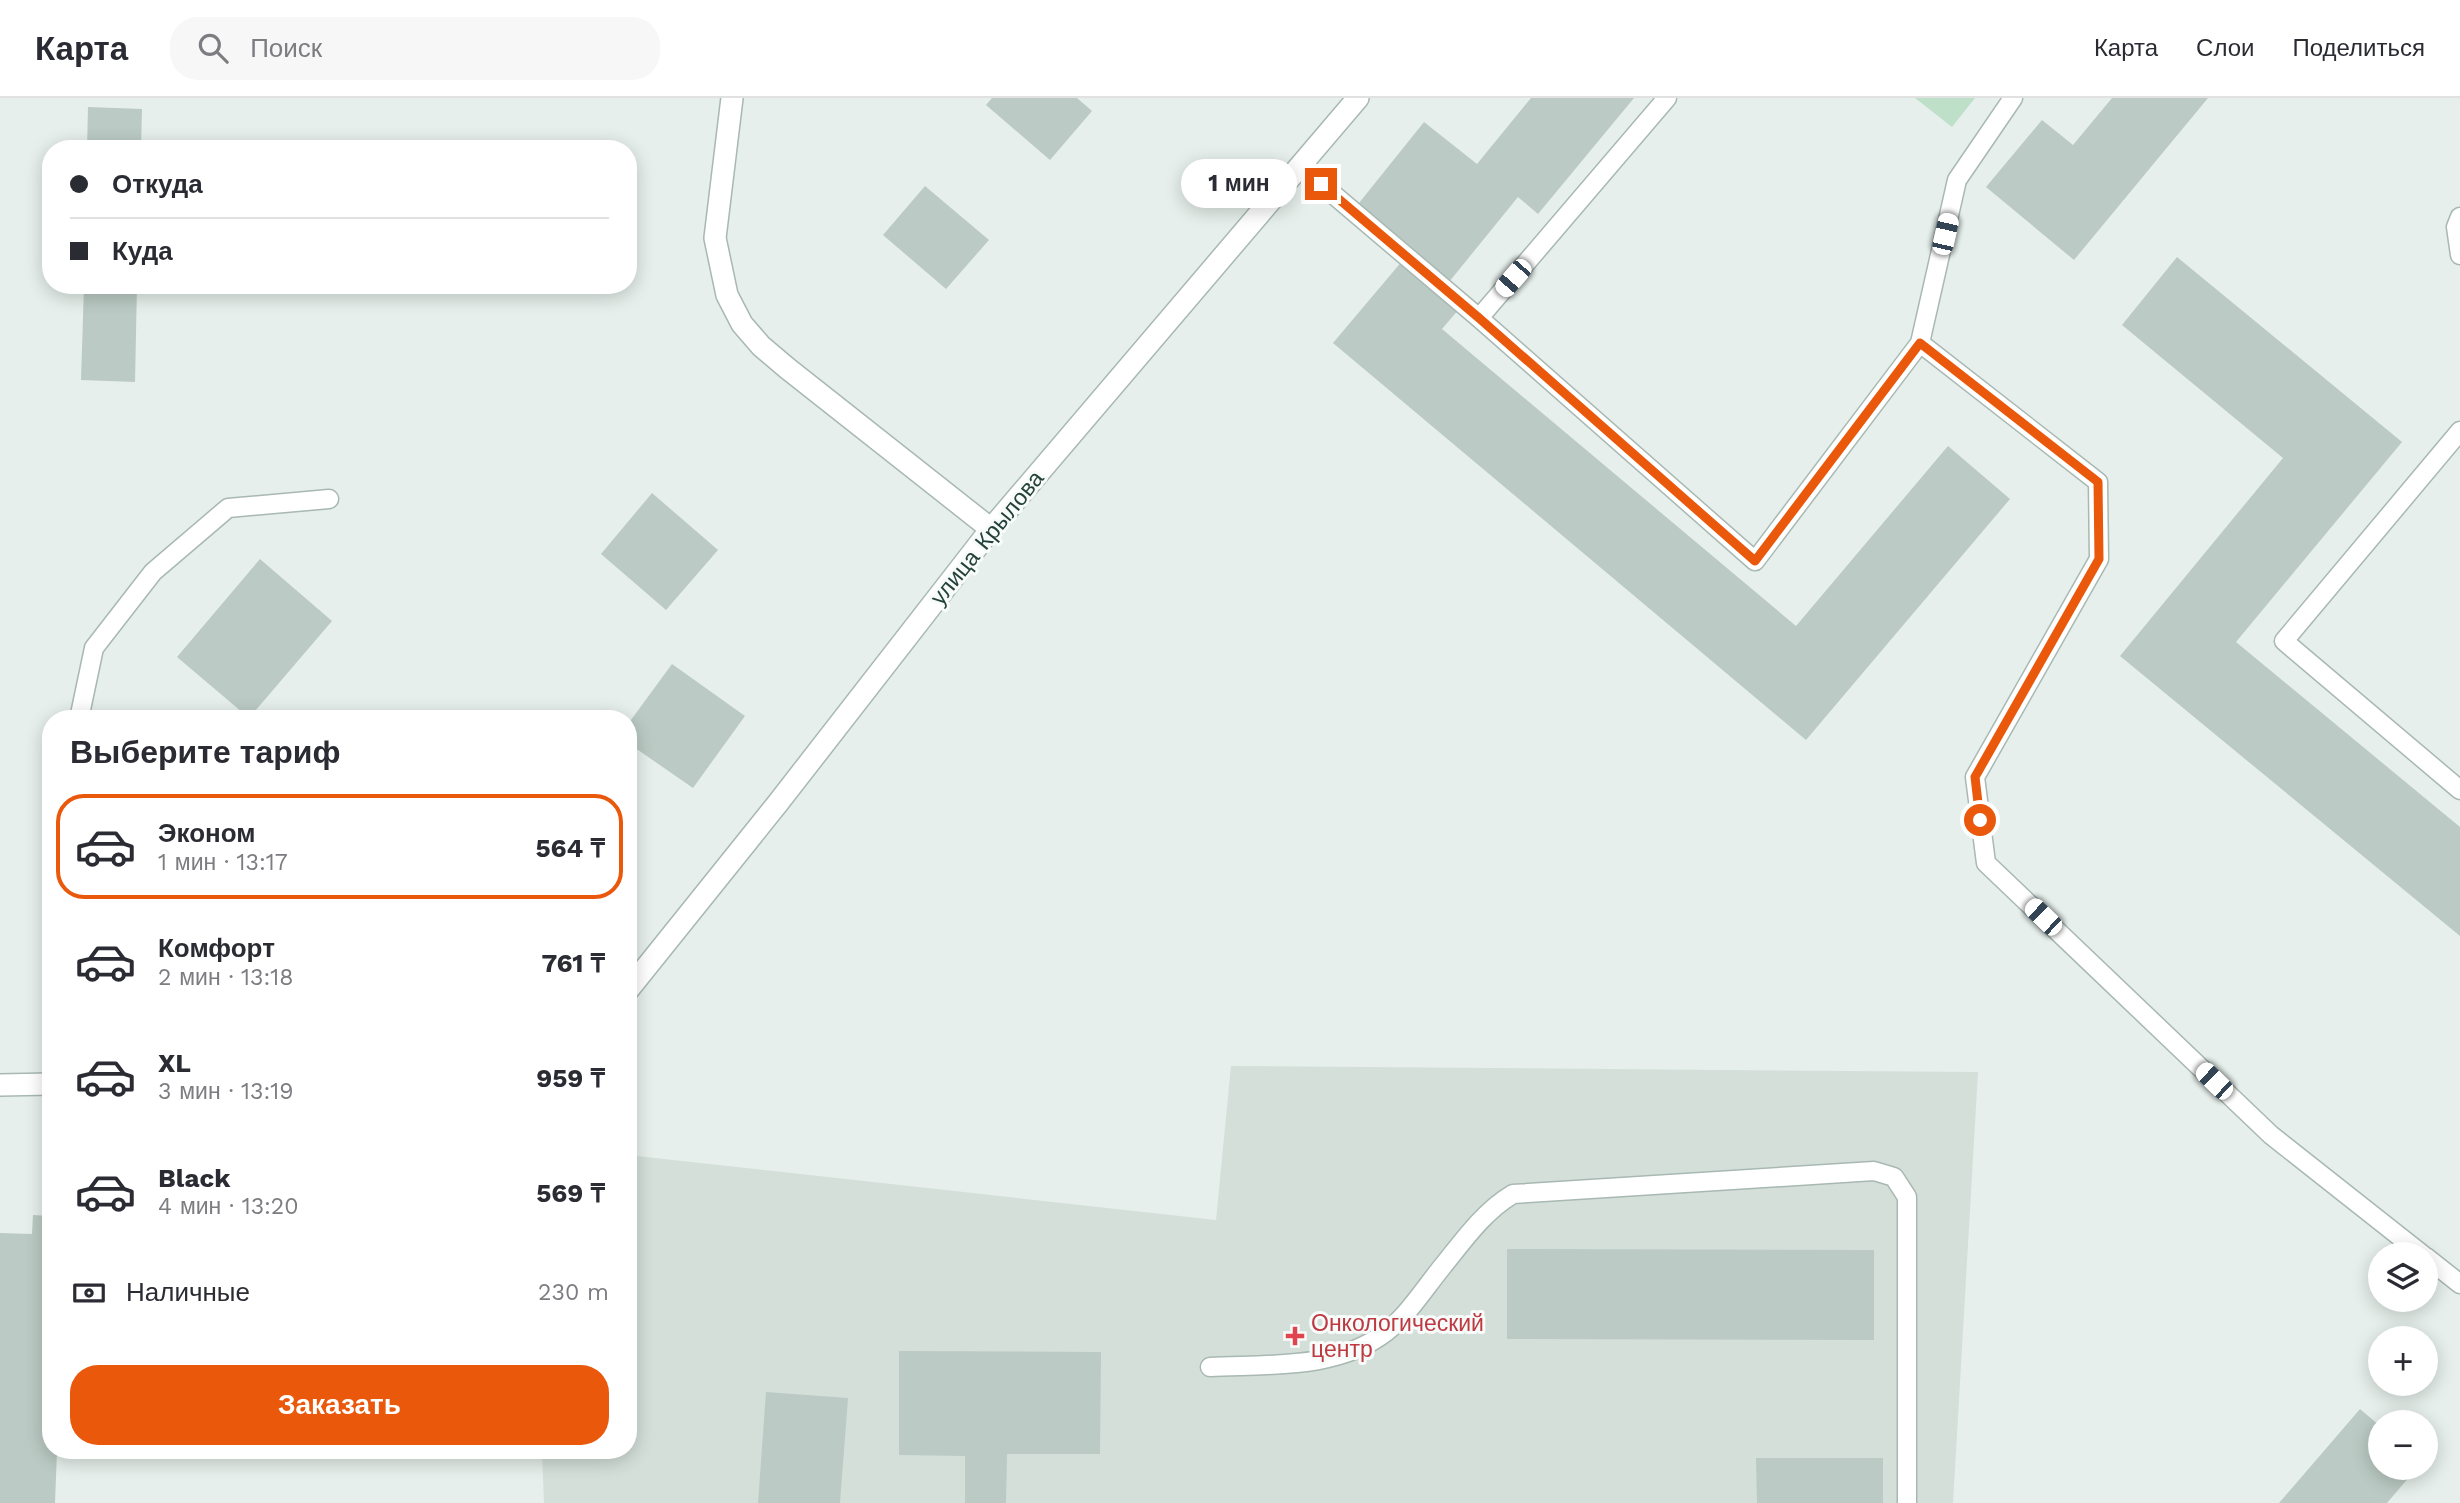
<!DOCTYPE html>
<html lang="ru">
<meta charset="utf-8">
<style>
body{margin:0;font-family:"Work Sans",sans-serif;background:#f7f7f7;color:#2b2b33;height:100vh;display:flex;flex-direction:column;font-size:26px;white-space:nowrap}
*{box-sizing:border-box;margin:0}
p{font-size:23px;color:#7c7c81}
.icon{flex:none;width:38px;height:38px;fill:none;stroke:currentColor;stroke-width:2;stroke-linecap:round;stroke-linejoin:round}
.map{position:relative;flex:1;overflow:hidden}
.sheet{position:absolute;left:42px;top:612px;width:595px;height:749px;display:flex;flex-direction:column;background:#fff;border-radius:28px;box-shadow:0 4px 18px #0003}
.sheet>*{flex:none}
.top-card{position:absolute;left:42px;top:42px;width:595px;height:154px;border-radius:28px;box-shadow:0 4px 18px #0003;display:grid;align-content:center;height:154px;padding:0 28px;background:#fff}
.fabs{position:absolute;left:2368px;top:1144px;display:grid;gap:14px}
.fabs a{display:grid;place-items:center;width:70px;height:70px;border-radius:50%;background:#fff;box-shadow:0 4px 18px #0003;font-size:35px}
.end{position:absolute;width:32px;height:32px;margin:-16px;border:9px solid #ea580c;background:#fff;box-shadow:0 0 0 4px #fff}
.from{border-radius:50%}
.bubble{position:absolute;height:49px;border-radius:24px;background:#fff;box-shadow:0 4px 18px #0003;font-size:23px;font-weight:700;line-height:49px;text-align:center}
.car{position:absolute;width:21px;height:42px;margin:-21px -10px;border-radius:9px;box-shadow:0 0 5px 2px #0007;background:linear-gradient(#fff 24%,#345 0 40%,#fff 0 76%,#345 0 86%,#fff 0)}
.top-card b{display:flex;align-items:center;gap:24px;height:66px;font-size:26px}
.top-card b+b{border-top:2px solid #e1e1e2}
.top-card i{width:18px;height:18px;background:#2b2b33}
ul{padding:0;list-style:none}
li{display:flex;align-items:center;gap:21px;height:105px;margin:0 14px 10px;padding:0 14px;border:4px solid transparent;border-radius:28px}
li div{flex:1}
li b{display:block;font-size:26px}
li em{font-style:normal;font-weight:700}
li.selected{border-color:#ea580c}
li>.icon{width:63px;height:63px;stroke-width:1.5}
h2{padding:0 28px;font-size:32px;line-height:84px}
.pay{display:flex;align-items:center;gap:18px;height:77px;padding:0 28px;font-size:26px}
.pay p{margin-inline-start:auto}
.button{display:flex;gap:14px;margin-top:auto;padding:14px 28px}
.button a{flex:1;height:80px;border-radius:28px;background:#ea580c;color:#fff;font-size:28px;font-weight:700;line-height:80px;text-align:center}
header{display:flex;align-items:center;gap:42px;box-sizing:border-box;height:98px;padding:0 35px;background:#fff;border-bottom:2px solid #e1e1e2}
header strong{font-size:33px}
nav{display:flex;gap:38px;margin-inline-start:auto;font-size:24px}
.search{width:490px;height:63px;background:#f7f7f7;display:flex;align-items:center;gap:18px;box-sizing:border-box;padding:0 24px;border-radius:28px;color:#7c7c81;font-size:26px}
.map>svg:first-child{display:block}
.built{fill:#d4dfda}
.green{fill:#bfe0c8}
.building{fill:#bbcac4}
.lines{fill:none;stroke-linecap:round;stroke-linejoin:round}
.lane-casing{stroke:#a8b8b2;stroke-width:21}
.street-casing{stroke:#a8b8b2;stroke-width:24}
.lane{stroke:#fff;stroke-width:18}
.street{stroke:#fff;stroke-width:21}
.route{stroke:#ea580c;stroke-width:9}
.health-dot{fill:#e0444e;stroke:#f7fbf9;stroke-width:2.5}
.labels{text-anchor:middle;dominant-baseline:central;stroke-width:6;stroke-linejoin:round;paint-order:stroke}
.street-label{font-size:23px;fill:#24423a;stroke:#f7fbf9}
.health-label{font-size:23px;fill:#be3a42;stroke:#f7fbf9;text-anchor:start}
</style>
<header>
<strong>Карта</strong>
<div class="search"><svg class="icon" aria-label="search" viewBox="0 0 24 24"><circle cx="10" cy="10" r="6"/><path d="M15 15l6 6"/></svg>Поиск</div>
<nav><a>Карта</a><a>Слои</a><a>Поделиться</a></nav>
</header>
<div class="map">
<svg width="2460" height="1405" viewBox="0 0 2460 1405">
<rect width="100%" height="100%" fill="#e6efeb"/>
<path class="built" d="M1231,968L1978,974L1953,1405H544L542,1353H628V1057L1216,1122Z"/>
<path class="green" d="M1915,0H1975L1952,29Z"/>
<path class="building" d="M992,0H1077L1092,13L1050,62L986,7Z
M1531,0H1634L1538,116L1518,99L1449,184L1355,110L1424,24L1477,66Z
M2112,0H2208L2074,162L1986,89L2042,22L2073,47Z
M88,9L142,11L141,51H87Z
M925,88L989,142L946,191L883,137Z
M2177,159L2402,344L2236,544L2460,729V838L2120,558L2283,360L2122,227Z
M1403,162L1460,210L1442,231L1796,528L1948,348L2010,401L1806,642L1333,245Z
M84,187H137L135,284L81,282Z
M652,395L718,452L666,512L601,456Z
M260,461L332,523L249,620L177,559Z
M672,566L745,618L693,690L628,645V626Z
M33,1117L51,1118V1353H57L55,1405H0V1135L32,1136Z
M1507,1151L1874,1152V1242L1507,1241Z
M899,1253L1101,1254L1100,1356H1007L1006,1405H965V1358L899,1357Z
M766,1294L848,1300L840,1405H758Z
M2360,1311L2380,1328V1370H2417L2387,1405H2279Z
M1756,1360H1883V1405H1757Z"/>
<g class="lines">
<defs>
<path id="lane" d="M1301,69L1479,220L1755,463L1920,245L2098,384L2099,461L1975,679L1986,765L2271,1037L2423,1157
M2460,119L2456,129L2460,157
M1479,220L1667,0
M1920,245L1957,82L2013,0
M2460,333L2284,543L2460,692
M79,621L94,550L153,474L228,410L329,401
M2426,1159L2460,1186
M1210,1269C1268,1266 1337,1272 1386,1234C1408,1217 1425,1190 1442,1169C1464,1142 1483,1114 1513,1096L1874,1073L1894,1079L1907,1099V1405"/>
<path id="street" d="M732,0L715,140L727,197L742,226L761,248L787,270L991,431
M628,892L778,705L991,431L1358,0
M0,987L51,986"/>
</defs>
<use href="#lane" class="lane-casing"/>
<use href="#street" class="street-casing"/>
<use href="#lane" class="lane"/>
<use href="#street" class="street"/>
</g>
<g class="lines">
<path class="route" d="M1321,86L1479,220L1755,463L1920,245L2098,384L2099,461L1975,679L1980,722"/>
</g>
<path class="health-dot" d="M1291.5 1227.5h7v7h7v7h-7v7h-7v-7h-7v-7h7z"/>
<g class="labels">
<g class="street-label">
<text transform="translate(987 440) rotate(-51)">улица Крылова</text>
</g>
<g class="health-label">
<text x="1311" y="1225">Онкологический<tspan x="1311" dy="26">центр</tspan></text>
</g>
</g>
</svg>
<div class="fabs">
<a><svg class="icon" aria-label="layers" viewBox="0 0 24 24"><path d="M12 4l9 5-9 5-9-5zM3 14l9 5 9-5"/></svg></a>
<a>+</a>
<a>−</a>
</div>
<i class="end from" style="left:1980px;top:722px"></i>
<i class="end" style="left:1321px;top:86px"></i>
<div class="bubble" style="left:1181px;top:61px;width:116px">1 мин</div>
<i class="car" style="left:1945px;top:136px;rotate:13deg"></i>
<i class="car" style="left:1513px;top:180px;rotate:221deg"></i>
<i class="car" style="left:2043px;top:819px;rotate:314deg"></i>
<i class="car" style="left:2214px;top:983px;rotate:314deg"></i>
<div class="top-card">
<b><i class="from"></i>Откуда</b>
<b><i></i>Куда</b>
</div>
<section class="sheet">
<h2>Выберите тариф</h2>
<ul>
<li class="selected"><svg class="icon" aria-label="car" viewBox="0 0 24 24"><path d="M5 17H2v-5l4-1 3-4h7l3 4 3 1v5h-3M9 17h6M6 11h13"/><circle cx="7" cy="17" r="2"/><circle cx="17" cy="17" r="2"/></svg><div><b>Эконом</b><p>1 мин · 13:17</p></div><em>564 ₸</em></li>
<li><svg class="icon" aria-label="car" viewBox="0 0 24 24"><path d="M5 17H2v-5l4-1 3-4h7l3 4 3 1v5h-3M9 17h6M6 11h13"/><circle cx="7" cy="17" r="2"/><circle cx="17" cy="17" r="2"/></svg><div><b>Комфорт</b><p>2 мин · 13:18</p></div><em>761 ₸</em></li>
<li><svg class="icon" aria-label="car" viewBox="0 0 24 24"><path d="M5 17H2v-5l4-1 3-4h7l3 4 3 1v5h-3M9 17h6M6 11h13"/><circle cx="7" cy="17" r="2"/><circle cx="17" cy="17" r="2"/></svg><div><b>XL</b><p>3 мин · 13:19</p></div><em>959 ₸</em></li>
<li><svg class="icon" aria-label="car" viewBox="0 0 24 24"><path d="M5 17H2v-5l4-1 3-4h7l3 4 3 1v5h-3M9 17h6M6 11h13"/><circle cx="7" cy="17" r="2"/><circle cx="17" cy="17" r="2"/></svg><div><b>Black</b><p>4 мин · 13:20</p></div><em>569 ₸</em></li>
</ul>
<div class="pay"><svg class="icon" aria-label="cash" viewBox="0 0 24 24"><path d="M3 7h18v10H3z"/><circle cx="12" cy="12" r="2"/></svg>Наличные<p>230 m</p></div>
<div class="button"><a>Заказать</a></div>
</section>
</div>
